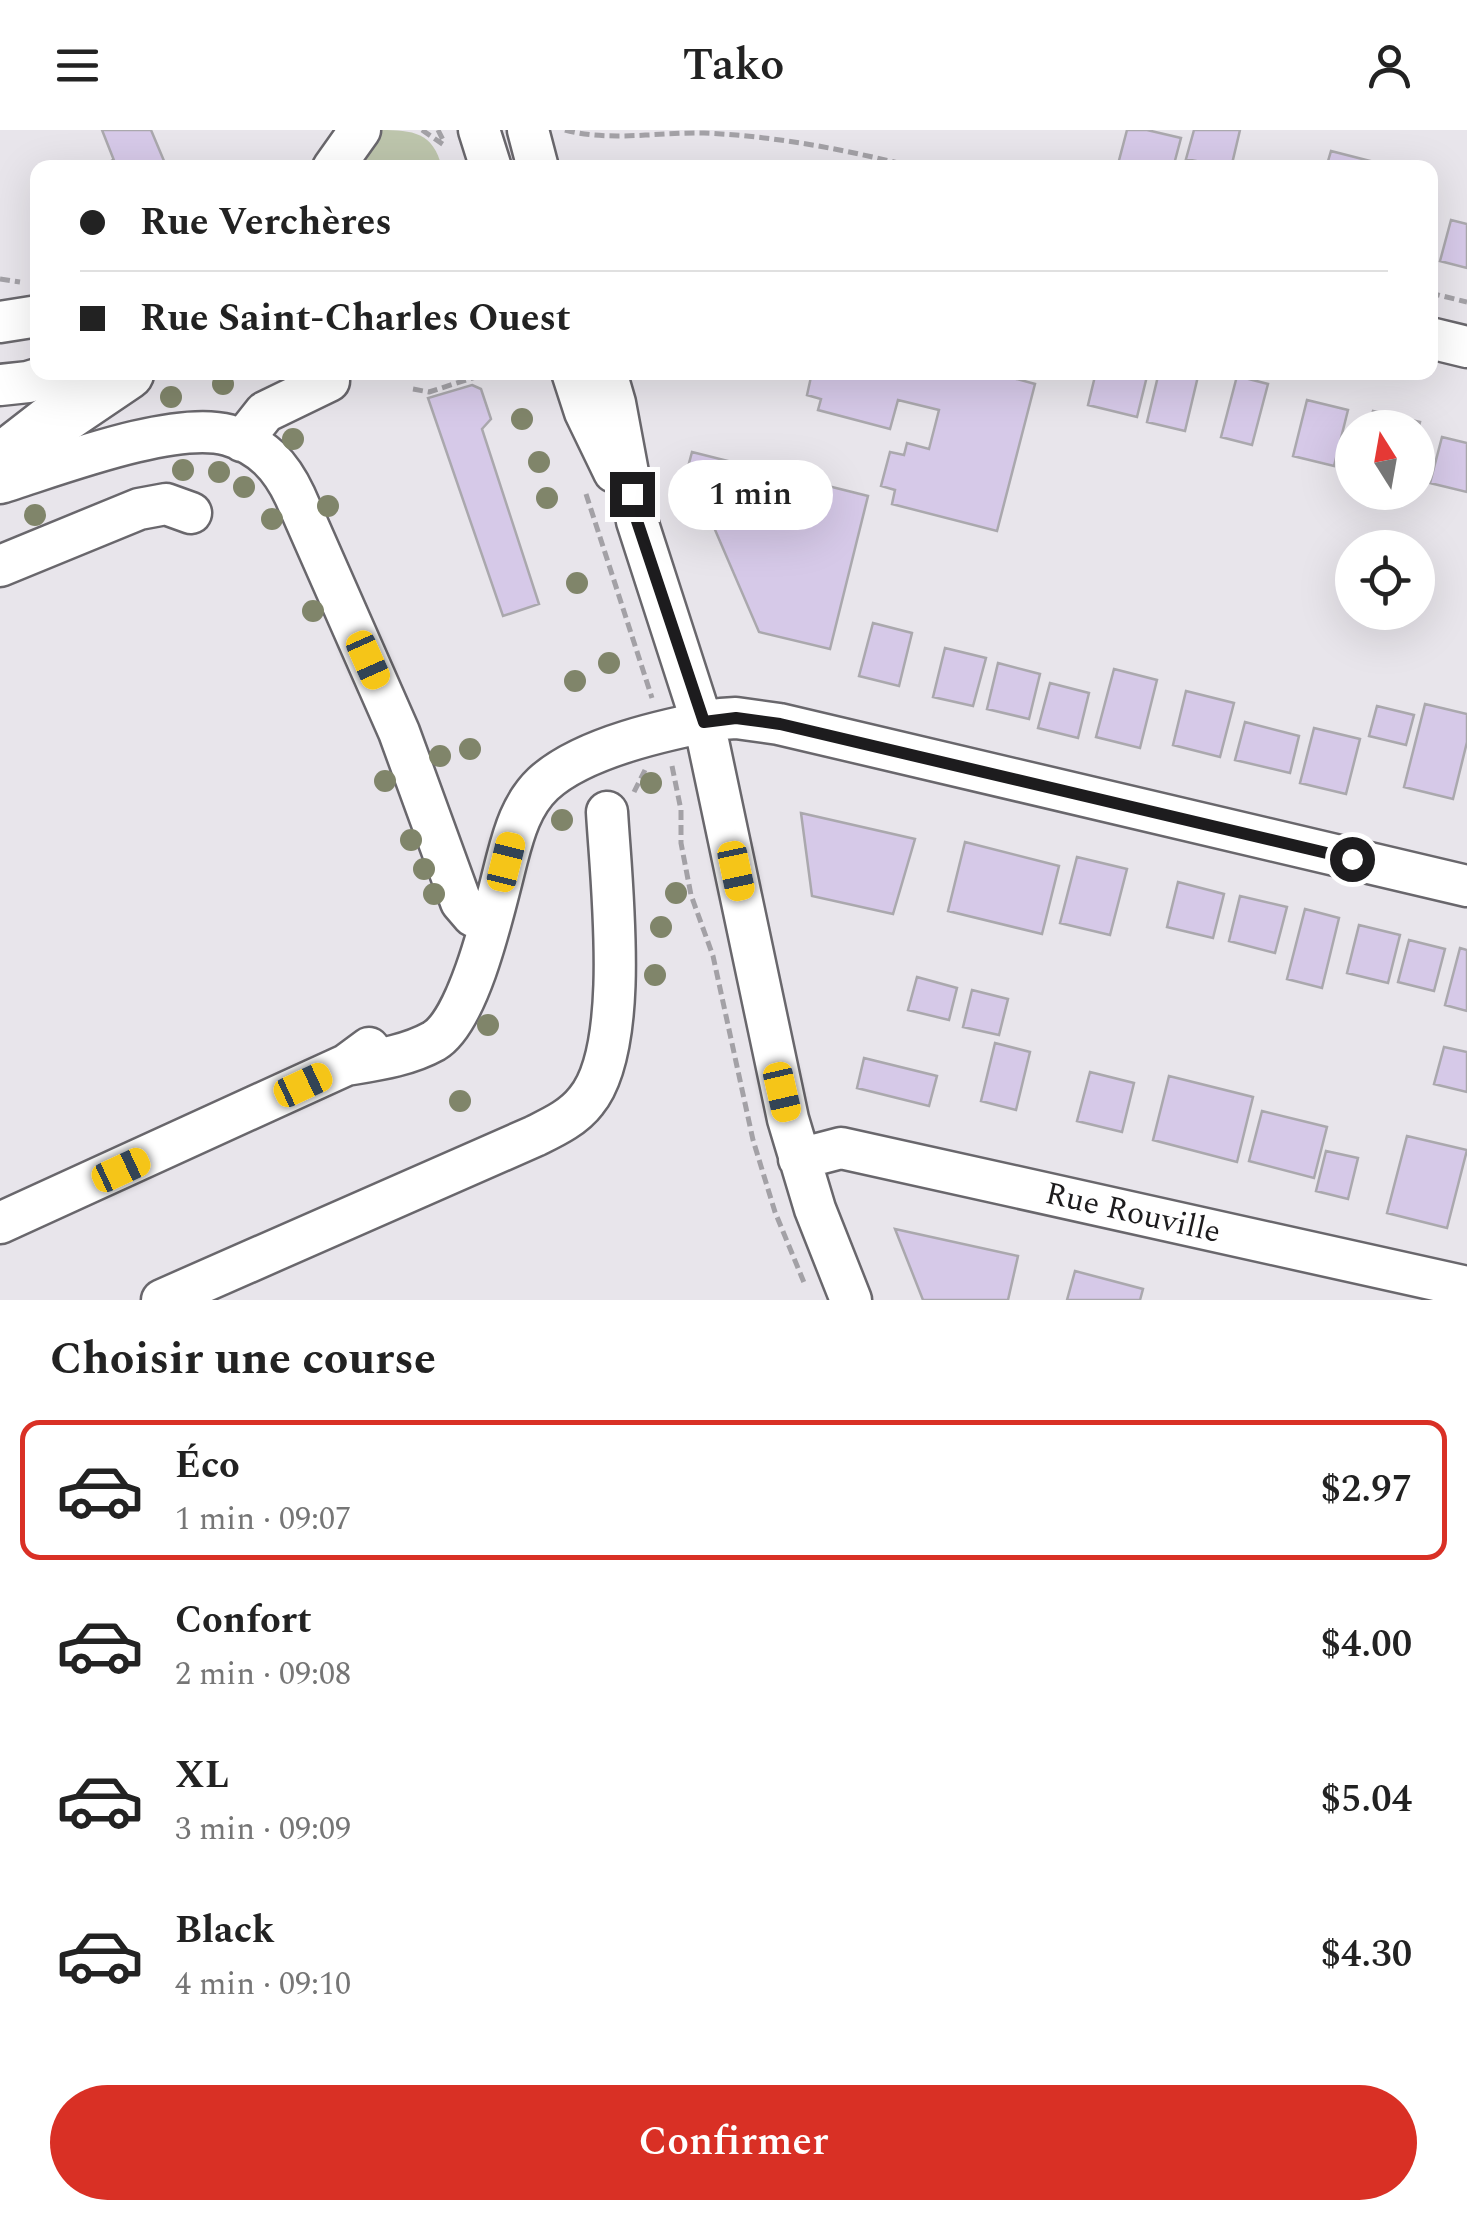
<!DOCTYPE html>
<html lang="fr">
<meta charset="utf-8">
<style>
body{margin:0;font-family:Spectral,serif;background:#f6f6f6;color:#222;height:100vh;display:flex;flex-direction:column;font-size:38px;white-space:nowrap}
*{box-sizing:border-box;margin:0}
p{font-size:32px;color:#767676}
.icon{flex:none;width:55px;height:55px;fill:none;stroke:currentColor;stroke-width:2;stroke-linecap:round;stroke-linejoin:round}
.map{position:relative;height:1170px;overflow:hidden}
.drawer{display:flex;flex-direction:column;background:#fff;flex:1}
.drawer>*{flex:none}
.guide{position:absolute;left:30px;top:30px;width:1408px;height:220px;border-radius:20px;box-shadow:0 10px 40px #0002;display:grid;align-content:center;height:220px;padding:0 50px;background:#fff}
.needle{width:65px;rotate:349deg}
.tools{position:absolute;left:1335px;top:280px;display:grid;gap:20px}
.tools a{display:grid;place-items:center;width:100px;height:100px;border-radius:50%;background:#fff;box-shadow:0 10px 40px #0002;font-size:50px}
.end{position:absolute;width:45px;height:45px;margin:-22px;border:12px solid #1d1c1e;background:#fff;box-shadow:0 0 0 5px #fff}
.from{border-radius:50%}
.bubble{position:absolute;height:70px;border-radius:35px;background:#fff;box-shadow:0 10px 40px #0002;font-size:32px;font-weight:600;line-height:70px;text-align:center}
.car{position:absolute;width:30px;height:60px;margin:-30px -15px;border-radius:12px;box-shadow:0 0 8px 2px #0007;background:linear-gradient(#f5c518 24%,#345 0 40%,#f5c518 0 76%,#345 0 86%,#f5c518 0)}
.guide b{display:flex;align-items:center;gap:35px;height:95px;font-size:38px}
.guide b+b{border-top:2px solid #e0e0e0}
.guide i{width:25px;height:25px;background:#222}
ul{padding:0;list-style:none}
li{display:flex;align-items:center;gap:30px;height:140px;margin:0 20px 15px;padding:0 30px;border:5px solid transparent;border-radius:20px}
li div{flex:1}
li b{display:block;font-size:38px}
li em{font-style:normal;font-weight:600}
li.current{border-color:#d93025}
li>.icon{width:90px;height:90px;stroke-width:1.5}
h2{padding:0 50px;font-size:45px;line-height:120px}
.primary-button{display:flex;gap:20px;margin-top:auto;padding:20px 50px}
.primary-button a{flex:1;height:115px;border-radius:60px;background:#d93025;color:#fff;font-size:40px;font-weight:600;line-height:115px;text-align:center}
header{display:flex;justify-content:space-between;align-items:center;height:130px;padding:0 50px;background:#fff;font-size:45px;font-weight:600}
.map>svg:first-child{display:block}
.green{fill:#bdc5ac}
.building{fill:#d6c9e8;stroke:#aaa8ad;stroke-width:2.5}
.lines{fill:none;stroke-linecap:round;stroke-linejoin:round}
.minor-casing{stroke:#69676c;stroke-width:45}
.highway-casing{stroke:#69676c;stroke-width:60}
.path{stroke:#a3a1a6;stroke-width:5;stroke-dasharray:10 5;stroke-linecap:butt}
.minor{stroke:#fff;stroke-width:40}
.highway{stroke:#fff;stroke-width:55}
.tree{fill:#80856a}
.route{stroke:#1d1c1e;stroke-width:12}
.labels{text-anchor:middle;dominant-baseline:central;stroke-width:8;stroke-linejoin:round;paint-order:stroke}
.street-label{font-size:32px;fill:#1d1c1e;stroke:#fff}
</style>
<header><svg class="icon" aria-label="menu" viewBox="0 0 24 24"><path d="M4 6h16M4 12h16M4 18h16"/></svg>Tako<svg class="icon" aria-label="person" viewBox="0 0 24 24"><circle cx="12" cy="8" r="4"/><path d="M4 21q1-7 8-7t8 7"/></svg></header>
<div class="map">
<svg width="1467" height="1170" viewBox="0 0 1467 1170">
<rect width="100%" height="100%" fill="#e8e5eb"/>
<path class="green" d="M375,0C408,0 430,0 440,31L426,38H354Z"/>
<path class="building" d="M102,0H151L167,38H117Z
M1127,0H1147L1181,8L1173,38H1117Z
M1194,0H1240L1231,38L1186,29Z
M1331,21L1374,32L1373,38H1326Z
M1451,90L1467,94V138L1440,131Z
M991,242L1035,254L997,401L892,374L895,360L881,356L890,322L904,325L907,313L929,319L939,280L898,270L890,299L818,280L821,269L807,265L811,247L796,243Z
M1096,242H1148L1137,287L1088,275Z
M1159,242H1199L1185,301L1147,292Z
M1237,246L1268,254L1252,315L1221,307Z
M472,255L481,259L491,289L482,299L539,474L503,486L428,268Z
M1307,270L1348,280L1334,336L1293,326Z
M1373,281L1420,292L1418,300V298H1369Z
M1442,307L1467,313V362L1430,353Z
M692,322L868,366L830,519L759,502L688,337Z
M873,493L912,503L899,556L859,546Z
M945,518L986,528L973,576L933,567Z
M998,533L1040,544L1029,589L987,579Z
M1114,539L1157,550L1140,618L1096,607Z
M1050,553L1089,563L1078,608L1038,598Z
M1186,561L1234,573L1220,627L1173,615Z
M1425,574L1467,584V612L1453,669L1404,657Z
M1377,576L1414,585L1406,615L1369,606Z
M1245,592L1299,606L1290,643L1235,630Z
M1314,598L1360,609L1346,664L1300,653Z
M801,683L915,709L893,784L812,766Z
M965,712L1059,736L1042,804L948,781Z
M1077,727L1127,739L1110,805L1060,793Z
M1178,752L1224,764L1213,808L1167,797Z
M1240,766L1287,777L1275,823L1229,811Z
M1305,779L1339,788L1322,858L1287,849Z
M1359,795L1400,805L1388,853L1347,843Z
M1409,810L1445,819L1434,861L1398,852Z
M1460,818L1467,820V881L1445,875Z
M917,847L957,858L949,890L908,880Z
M972,860L1008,869L999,905L963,897Z
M995,913L1030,922L1016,980L981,971Z
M1444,917L1467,922V962L1434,954Z
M864,928L937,946L929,976L857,958Z
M1090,942L1134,953L1122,1002L1077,991Z
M1169,946L1253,967L1237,1032L1153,1010Z
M1262,981L1327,997L1314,1048L1249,1031Z
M1407,1006L1467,1020L1447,1098L1387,1083Z
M1326,1021L1358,1028L1348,1069L1316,1061Z
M895,1099L1018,1126L1008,1170H923Z
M1075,1141L1143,1159L1140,1170H1067Z"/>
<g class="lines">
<defs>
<path id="minor" d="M479,0L491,38
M528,0L538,38
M333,38L360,0
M0,192L38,186
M1430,208L1467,217
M572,242L585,282L614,342
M606,242L615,273L637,391L708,611L788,989L815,1079L851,1170
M0,255L28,252L61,242
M242,311L265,282L329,251
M0,353C55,336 174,290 228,305C262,315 281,336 295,366L399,602L461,772L473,786L490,793
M0,436L139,379L166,374L191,383
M346,935C376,930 407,926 434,911C471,889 496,771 507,729C514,702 522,674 543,654C583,617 668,599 721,589L736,588L779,594L1467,756
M799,1029L841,1018L1467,1157
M0,1093L346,935L369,918
M162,1170L535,1006C553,997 573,988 586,971C631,917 611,752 607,682"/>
<path id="highway" d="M0,333L58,288L126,242"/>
</defs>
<use href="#minor" class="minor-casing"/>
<use href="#highway" class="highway-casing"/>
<path class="path" d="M422,0L444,15
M438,0L444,12
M565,0C608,12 659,2 704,3C776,6 848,20 918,38
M98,38L114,31
M0,149L20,152
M1430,163L1467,172
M413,259L429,262L491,242
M586,364L652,568
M672,636L681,680V713L691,765L713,826L753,1010L775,1082L805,1155
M634,662L645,640"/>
<use href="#minor" class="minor"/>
<use href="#highway" class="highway"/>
</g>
<g class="tree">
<circle cx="223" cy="254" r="11"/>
<circle cx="171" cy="267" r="11"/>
<circle cx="522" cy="289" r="11"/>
<circle cx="293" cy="309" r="11"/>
<circle cx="539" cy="332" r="11"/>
<circle cx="183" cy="340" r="11"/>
<circle cx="219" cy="342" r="11"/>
<circle cx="244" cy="357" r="11"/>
<circle cx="547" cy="368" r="11"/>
<circle cx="328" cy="376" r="11"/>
<circle cx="35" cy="385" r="11"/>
<circle cx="272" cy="389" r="11"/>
<circle cx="577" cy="453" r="11"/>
<circle cx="313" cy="481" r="11"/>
<circle cx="609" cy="533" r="11"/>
<circle cx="575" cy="551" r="11"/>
<circle cx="470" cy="619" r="11"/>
<circle cx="440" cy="626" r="11"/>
<circle cx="385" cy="651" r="11"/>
<circle cx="651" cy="653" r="11"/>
<circle cx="562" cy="690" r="11"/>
<circle cx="411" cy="710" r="11"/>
<circle cx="424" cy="739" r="11"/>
<circle cx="676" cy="763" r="11"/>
<circle cx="434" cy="764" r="11"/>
<circle cx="661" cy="797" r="11"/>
<circle cx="655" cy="845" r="11"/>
<circle cx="488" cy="895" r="11"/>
<circle cx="460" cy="971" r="11"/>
</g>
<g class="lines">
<path class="route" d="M632,364L637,391L704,592L736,588L780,594L1352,729"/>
</g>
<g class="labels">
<g class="street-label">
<text transform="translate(1133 1083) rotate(13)">Rue Rouville</text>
</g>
</g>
</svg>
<div class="tools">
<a><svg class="needle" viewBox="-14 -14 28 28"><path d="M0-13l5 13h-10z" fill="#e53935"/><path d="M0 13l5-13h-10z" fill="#767676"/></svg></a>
<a><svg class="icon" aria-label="locate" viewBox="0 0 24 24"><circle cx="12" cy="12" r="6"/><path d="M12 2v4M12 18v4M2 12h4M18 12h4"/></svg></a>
</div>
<i class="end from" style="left:1352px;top:729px"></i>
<i class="end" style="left:632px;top:364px"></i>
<div class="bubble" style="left:668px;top:330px;width:165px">1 min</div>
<i class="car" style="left:368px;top:530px;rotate:156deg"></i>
<i class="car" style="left:506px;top:732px;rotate:14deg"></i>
<i class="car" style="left:736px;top:741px;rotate:168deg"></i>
<i class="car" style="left:303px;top:955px;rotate:65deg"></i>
<i class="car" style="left:782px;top:962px;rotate:167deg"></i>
<i class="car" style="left:121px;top:1040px;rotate:65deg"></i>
<div class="guide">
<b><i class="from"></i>Rue Verchères</b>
<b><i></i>Rue Saint-Charles Ouest</b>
</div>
</div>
<section class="drawer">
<h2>Choisir une course</h2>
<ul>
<li class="current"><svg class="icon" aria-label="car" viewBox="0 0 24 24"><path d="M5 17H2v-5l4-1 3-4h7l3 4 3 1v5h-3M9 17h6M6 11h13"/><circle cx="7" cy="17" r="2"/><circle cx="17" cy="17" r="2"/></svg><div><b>Éco</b><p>1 min · 09:07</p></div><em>$2.97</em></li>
<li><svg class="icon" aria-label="car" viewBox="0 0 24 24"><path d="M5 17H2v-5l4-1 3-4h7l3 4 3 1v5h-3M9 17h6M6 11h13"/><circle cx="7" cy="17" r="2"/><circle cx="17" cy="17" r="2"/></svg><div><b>Confort</b><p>2 min · 09:08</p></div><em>$4.00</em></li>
<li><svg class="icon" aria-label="car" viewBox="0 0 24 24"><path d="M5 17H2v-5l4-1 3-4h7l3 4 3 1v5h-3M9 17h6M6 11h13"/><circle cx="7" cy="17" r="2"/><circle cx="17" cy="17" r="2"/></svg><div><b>XL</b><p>3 min · 09:09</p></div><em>$5.04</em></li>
<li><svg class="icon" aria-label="car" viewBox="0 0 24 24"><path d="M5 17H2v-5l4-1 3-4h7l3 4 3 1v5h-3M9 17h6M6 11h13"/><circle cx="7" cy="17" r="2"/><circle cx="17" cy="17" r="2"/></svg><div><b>Black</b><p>4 min · 09:10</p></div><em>$4.30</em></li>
</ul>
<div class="primary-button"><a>Confirmer</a></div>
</section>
